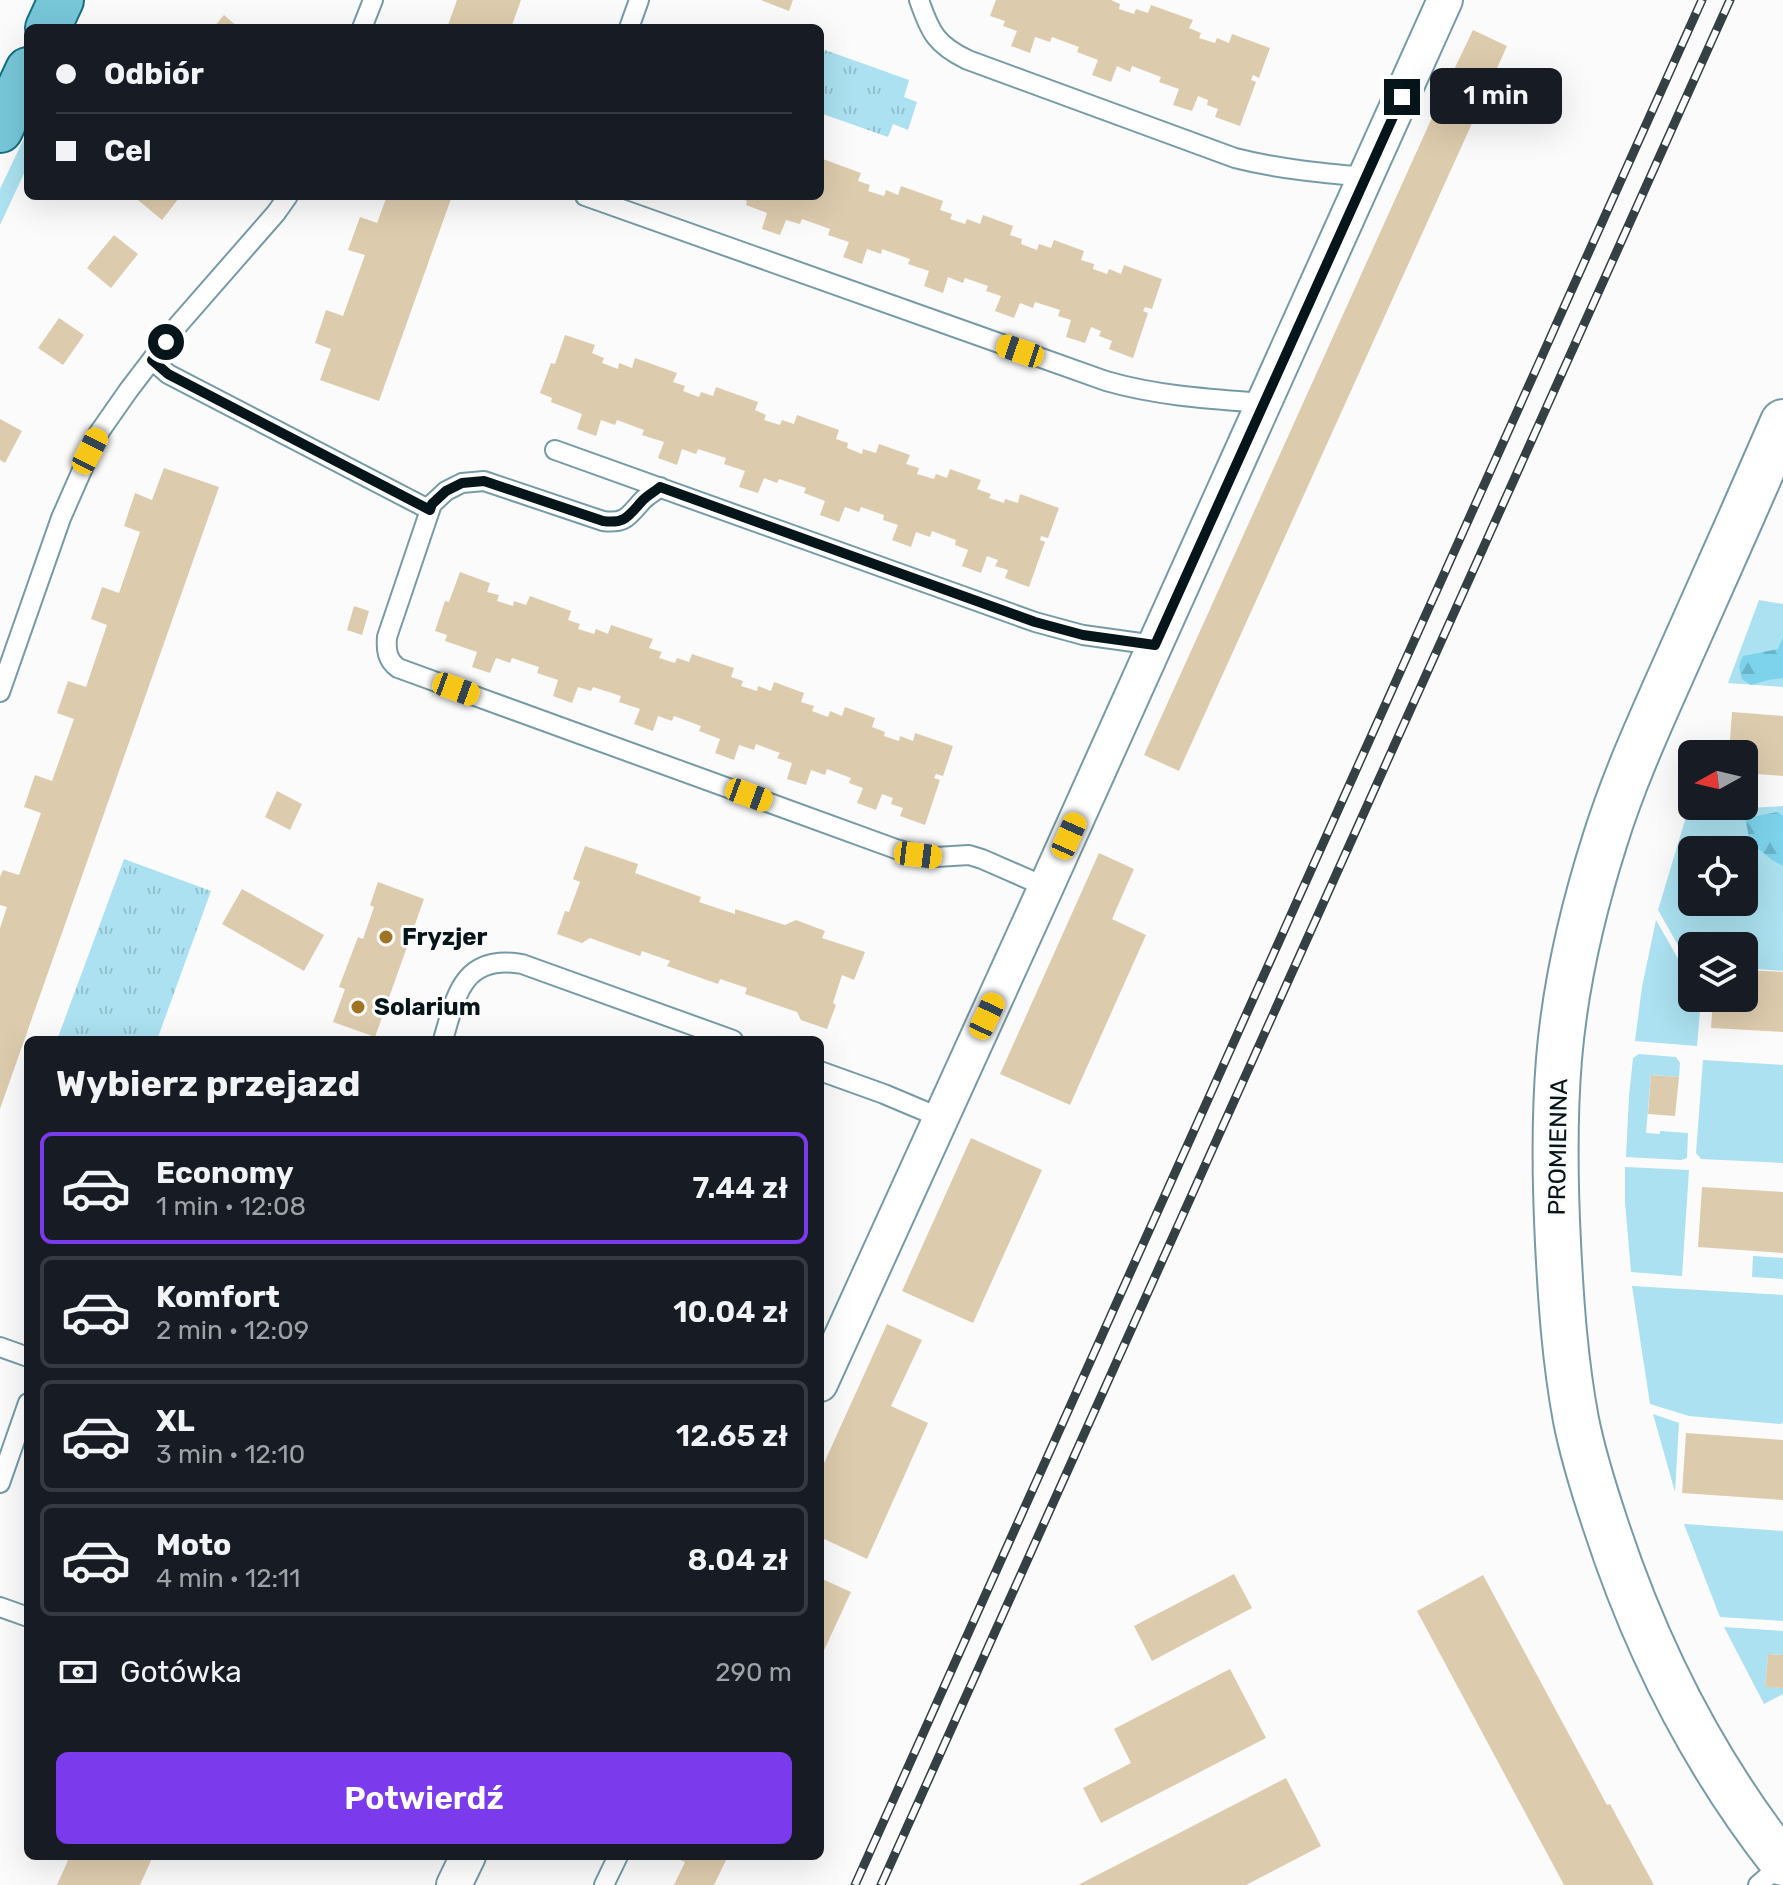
<!DOCTYPE html>
<html lang="pl">
<meta charset="utf-8">
<style>
body{margin:0;font-family:Rubik,sans-serif;background:#242831;color:#f1f3f6;height:100vh;display:flex;flex-direction:column;font-size:30px;white-space:nowrap}
*{box-sizing:border-box;margin:0}
p{font-size:26px;color:#9ea1a6}
.icon{flex:none;width:44px;height:44px;fill:none;stroke:currentColor;stroke-width:2;stroke-linecap:round;stroke-linejoin:round}
.map{position:relative;flex:1;overflow:hidden}
.panel{position:absolute;left:24px;top:1036px;width:800px;height:824px;display:flex;flex-direction:column;background:#171b24;border-radius:12px;box-shadow:0 8px 32px #0002}
.panel>*{flex:none}
.top-card{position:absolute;left:24px;top:24px;width:800px;height:176px;border-radius:12px;box-shadow:0 8px 32px #0002;display:grid;align-content:center;height:176px;padding:0 32px;background:#171b24}
.needle{width:52px;rotate:262deg}
.controls{position:absolute;left:1678px;top:740px;display:grid;gap:16px}
.controls a{display:grid;place-items:center;width:80px;height:80px;border-radius:12px;background:#171b24;box-shadow:0 8px 32px #0002;font-size:40px}
.end{position:absolute;width:36px;height:36px;margin:-18px;border:10px solid #061519;background:#fff;box-shadow:0 0 0 4px #fff}
.from{border-radius:50%}
.bubble{position:absolute;height:56px;border-radius:12px;background:#171b24;box-shadow:0 8px 32px #0002;font-size:26px;font-weight:600;line-height:56px;text-align:center}
.car{position:absolute;width:24px;height:48px;margin:-24px -12px;border-radius:10px;box-shadow:0 0 6px 2px #0007;background:linear-gradient(#f5c518 24%,#345 0 40%,#f5c518 0 76%,#345 0 86%,#f5c518 0)}
.top-card b{display:flex;align-items:center;gap:28px;height:76px;font-size:30px}
.top-card b+b{border-top:2px solid #363941}
.top-card i{width:20px;height:20px;background:#f1f3f6}
ul{padding:0;list-style:none}
li{display:flex;align-items:center;gap:24px;height:112px;margin:0 16px 12px;padding:0 16px;border:4px solid #363941;border-radius:12px}
li div{flex:1}
li b{display:block;font-size:30px}
li em{font-style:normal;font-weight:600}
li.on{border-color:#7c3aed}
li>.icon{width:72px;height:72px;stroke-width:1.5}
h2{padding:0 32px;font-size:36px;line-height:96px}
.pay{display:flex;align-items:center;gap:20px;height:88px;padding:0 32px;font-size:30px}
.pay p{margin-inline-start:auto}
.button{display:flex;gap:16px;margin-top:auto;padding:16px 32px}
.button a{flex:1;height:92px;border-radius:12px;background:#7c3aed;color:#fff;font-size:32px;font-weight:600;line-height:92px;text-align:center}
.map>svg:first-child{display:block}
.green{fill:#abe1f0;fill-rule:evenodd}
.forest{fill:url(#forest-firs)}
.park{fill:url(#park-tufts)}
.building{fill:#ddcbad}
.lines{fill:none;stroke-linecap:round;stroke-linejoin:round}
.service-casing{stroke:#769ba6;stroke-width:22}
.minor-casing{stroke:#769ba6;stroke-width:38}
.tertiary-casing{stroke:#769ba6;stroke-width:48}
.primary-casing{stroke:#157085;stroke-width:48}
.service{stroke:#fff;stroke-width:18}
.minor{stroke:#fff;stroke-width:34}
.tertiary{stroke:#fff;stroke-width:44}
.primary{stroke:#77c7d9;stroke-width:44}
.rail-casing{stroke:#344043;stroke-width:9}
.rail{stroke:#fbfbfb;stroke-width:6;stroke-dasharray:18;stroke-linecap:butt}
.route{stroke:#061519;stroke-width:10}
.poi-dot{fill:#9f7525;stroke:#fbfbfb;stroke-width:3}
.labels{text-anchor:middle;dominant-baseline:central;stroke-width:6;stroke-linejoin:round;paint-order:stroke}
.poi-label{font-size:24px;font-weight:bold;fill:#061519;stroke:#fbfbfb;text-anchor:start}
.street-label{font-size:24px;fill:#061519;stroke:#fbfbfb}
</style>
<div class="map">
<svg width="1783" height="1885" viewBox="0 0 1783 1885">
<defs>
<pattern id="forest-firs" width="22" height="20" patternUnits="userSpaceOnUse" patternTransform="scale(2)"><rect width="22" height="20" fill="#7cd3eb"/><path d="M5 1l3.5 6h-7zM16 11l3.5 6h-7z" fill="#6ab4c9"/></pattern>
<pattern id="park-tufts" width="24" height="20" patternUnits="userSpaceOnUse" patternTransform="scale(2)"><rect width="24" height="20" fill="#abe1f0"/><path d="M3 7l-1-3M5 7V3M7 7l1-3M15 17l-1-3M17 17v-4M19 17l1-3" fill="none" stroke="#92c0cd"/></pattern>
</defs>
<rect width="100%" height="100%" fill="#fbfbfb"/>
<path class="green" d="M28,130V165L0,225V189Z
M1759,600L1783,604V687L1728,683Z
M1692,797V806H1744V805L1749,808L1783,806V971L1744,968V946H1692V970L1658,910ZM1692,850H1744V902H1692Z
M1656,920L1692,983V998L1701,999L1697,1046L1635,1041L1642,987Z
M1639,1054L1676,1057L1680,1063L1679,1077L1651,1075L1646,1133L1660,1134V1131L1688,1133L1687,1158L1681,1160L1626,1157L1629,1096L1633,1058Z
M1703,1060L1783,1065V1163L1701,1159L1696,1153Z
M1625,1167L1689,1170L1682,1276L1631,1272L1625,1202Z
M1753,1256L1783,1258V1279L1752,1277Z
M1632,1286L1783,1295V1422L1781,1424L1689,1416L1650,1404Z
M1653,1414L1679,1423L1675,1492Z
M1684,1524L1783,1531V1621L1720,1617Z
M1724,1627L1783,1631V1655L1768,1654L1765,1686L1783,1688V1694L1764,1704Z"/>
<path class="forest" d="M1783,637V678L1768,680L1751,685L1742,679L1739,666L1743,656L1778,649Z
M1778,812L1783,816V866L1772,860L1750,842L1745,818Z"/>
<path class="park" d="M825,50L909,80L904,97L917,102L908,130L893,124L888,137L820,113V62Z
M124,859L211,891L157,1040H57Z"/>
<path class="building" d="M457,0H521L511,28H447Z
M761,0H793L789,11Z
M996,0H1111L1120,4L1119,9L1134,14L1136,9L1148,13L1151,5L1193,20L1189,28L1201,33L1199,38L1215,43L1217,38L1229,43L1232,34L1270,48L1259,78L1253,75L1251,80L1256,82L1240,126L1215,117L1218,109L1207,105L1208,100L1198,96L1192,111L1173,105L1179,89L1159,82L1161,77L1132,66L1130,72L1117,66L1111,82L1092,75L1098,60L1077,52L1079,47L1052,37L1050,42L1035,37L1030,53L1011,46L1017,31L1003,26L1005,21L990,16Z
M224,15L239,28H213Z
M1473,30L1507,46L1179,771L1144,755L1449,80Z
M820,158L861,173L858,181L870,185L868,191L884,196L886,190L898,195L901,186L943,201L940,210L952,214L950,219L965,224L967,219L980,224L983,215L1013,226L1010,235L1022,239L1021,244L1037,250L1039,244L1051,248L1054,240L1084,251L1081,260L1094,264L1093,269L1107,274L1109,269L1121,274L1124,265L1162,279L1152,309L1145,307L1143,311L1148,313L1133,358L1109,349L1112,341L1099,336L1101,331L1091,327L1085,343L1066,337L1071,320L1058,316L1060,310L1035,302L1033,308L1020,303L1014,318L995,311L1001,296L986,291L988,286L965,278L963,283L948,277L943,293L924,286L929,271L908,264L910,259L882,249L881,254L867,249L862,264L843,257L849,242L828,235L830,229L802,219L800,224L786,220L780,235L762,229L767,213L746,205L747,201L735,196H820Z
M141,196H177L179,198L162,220L138,200Z
M387,196H452L379,401L320,380L331,349L315,343L326,310L343,316L365,255L348,250L360,217L377,223Z
M114,235L138,254L111,288L87,268Z
M59,318L84,335L63,365L38,348Z
M565,335L595,345L592,353L604,358L602,363L618,369L619,363L632,368L635,358L677,373L673,382L685,386L683,391L699,397L701,392L713,396L716,387L758,402L755,410L766,415L764,420L780,425L782,420L794,424L797,415L839,430L836,439L848,443L847,448L862,454L863,449L876,453L879,444L910,455L906,464L919,468L917,474L934,479L936,474L947,478L950,469L981,480L977,489L991,494L989,498L1004,503L1005,499L1018,503L1020,494L1059,508L1048,538L1041,536L1040,540L1045,542L1029,587L1005,578L1008,570L995,566L998,560L987,556L981,573L962,566L968,550L955,545L956,540L932,531L930,537L916,532L911,547L892,540L898,525L883,520L884,515L861,507L859,512L845,507L839,522L820,515L825,501L804,493L806,488L779,479L777,483L764,478L758,493L739,487L745,471L724,464L726,458L698,449L696,454L682,449L677,465L658,458L664,442L642,435L644,430L617,420L615,425L601,420L596,436L577,429L582,414L551,402L552,398L540,393L551,363L555,364Z
M0,419L22,431L5,463L0,460Z
M164,468L219,487L0,1109V928L7,907L0,905V877L3,870L19,875L41,813L24,807L35,775L52,781L74,719L57,713L68,681L86,687L107,625L91,619L102,587L119,593L140,532L124,526L135,493L152,500Z
M460,572L490,583L487,592L499,595L497,601L513,606L514,601L526,605L530,596L571,611L568,620L580,624L578,629L594,634L596,629L608,634L611,625L653,639L649,648L662,652L659,658L675,663L677,658L689,662L692,654L734,668L731,677L743,681L741,686L757,691L758,686L771,691L774,682L804,693L801,702L814,706L812,711L828,717L830,711L842,716L845,707L875,718L872,727L885,732L884,736L899,741L900,736L913,741L915,733L953,746L943,776L936,774L934,778L940,780L925,825L900,816L903,808L891,804L893,798L882,794L876,810L857,803L863,788L849,783L851,778L827,769L825,775L811,770L806,785L787,779L792,763L777,758L780,753L756,744L754,750L739,745L734,760L715,753L720,739L699,731L701,726L674,716L672,721L658,716L653,731L634,724L640,709L619,702L621,696L593,687L591,691L578,687L572,703L553,696L558,680L537,673L539,667L512,658L510,663L496,658L490,673L472,667L477,652L445,641L447,635L435,631L445,601L449,602Z
M354,606L369,611L362,635L347,630Z
M1732,712L1783,716V776L1744,773V754H1729Z
M277,791L302,804L290,830L265,817Z
M585,846L638,864L635,873L701,897L699,902L735,914V909L785,925L796,920L825,931L822,938L865,952L854,980L842,975L833,1003L836,1005L827,1029L801,1020L797,1012L745,994L747,988L720,979L718,984L667,966L670,961L642,951L640,956L590,938L582,943L557,934L565,911L569,912L580,882L573,879Z
M1099,853L1134,869L1112,919L1146,935L1070,1105L1000,1074Z
M378,882L424,899L375,1037L333,1022L345,989L339,987L358,937L363,939L374,907L370,905Z
M242,889L324,935L304,971L222,924Z
M1744,970L1783,972V1032L1711,1028L1713,998H1744Z
M1651,1075L1679,1077L1675,1116L1648,1114Z
M971,1138L1042,1170L973,1323L902,1291Z
M1702,1187L1783,1192V1253L1698,1247Z
M887,1324L922,1340L891,1406L928,1423L867,1559L820,1537V1472Z
M1686,1433L1783,1440V1500L1682,1493Z
M1234,1574L1252,1608L1152,1661L1134,1626Z
M1483,1575L1607,1805L1610,1804L1654,1885H1564L1417,1611Z
M820,1578L851,1592L820,1659Z
M1768,1654L1783,1655V1688L1765,1687Z
M1230,1669L1266,1738L1101,1823L1083,1788L1131,1763L1114,1729Z
M1286,1778L1321,1846L1246,1885H1078Z
M70,1856H153L140,1885H57Z
M670,1856H728L714,1885H674L685,1862Z"/>
<g class="lines">
<defs>
<path id="service" d="M919,0C930,32 936,45 968,60L1235,158C1278,169 1322,173 1366,177
M362,28L373,0
M629,28L639,0
M585,196L1106,381C1158,396 1210,399 1264,403
M152,360L168,374L430,510
M555,450L1035,622L1083,635L1155,645
M660,487C654,492 648,495 643,500C628,516 626,524 603,521L484,481L462,483L446,491L432,504L387,637C386,650 387,660 398,668L896,849L918,855L936,857L969,855L982,859L1046,887
M0,692L61,518L98,434L128,391L179,324L276,213L288,196
M443,1040C456,995 463,954 522,964L733,1040
M820,1071L884,1094L941,1118
M0,1347L28,1357
M0,1483L28,1403
M0,1607L28,1617
M604,1885L618,1856
M1758,1885L1783,1863"/>
<path id="minor" d="M820,1384L1046,887L1445,0
M454,1885L468,1856"/>
<path id="tertiary" d="M1783,422C1749,500 1715,577 1680,655C1653,716 1625,776 1605,840C1583,909 1565,987 1559,1059C1554,1120 1555,1182 1558,1243C1561,1303 1565,1361 1576,1420C1583,1455 1594,1490 1605,1523C1645,1646 1703,1762 1783,1863"/>
<path id="primary" d="M48,28L61,0
M0,130L28,70"/>
</defs>
<use href="#service" class="service-casing"/>
<use href="#minor" class="minor-casing"/>
<use href="#tertiary" class="tertiary-casing"/>
<use href="#primary" class="primary-casing"/>
<use href="#service" class="service"/>
<use href="#minor" class="minor"/>
<use href="#tertiary" class="tertiary"/>
<use href="#primary" class="primary"/>
<defs>
<path id="rail" d="M855,1885L1702,0
M881,1885L1730,0"/>
</defs>
<use href="#rail" class="rail-casing"/>
<use href="#rail" class="rail"/>
</g>
<g class="lines">
<path class="route" d="M166,342L152,360L168,374L430,510L432,504L446,491L462,483L484,481L603,521C626,524 628,516 643,500C648,495 654,492 660,487L1035,622L1083,635L1155,645L1402,97"/>
</g>
<g class="poi-dot">
<circle cx="386" cy="937" r="8"/>
<circle cx="358" cy="1007" r="8"/>
</g>
<g class="labels">
<g class="poi-label">
<text x="402" y="937">Fryzjer</text>
<text x="374" y="1007">Solarium</text>
</g>
<g class="street-label">
<text transform="translate(1558 1147) rotate(-89)">PROMIENNA</text>
</g>
</g>
</svg>
<div class="controls">
<a><svg class="needle" viewBox="-14 -14 28 28"><path d="M0-13l5 13h-10z" fill="#e53935"/><path d="M0 13l5-13h-10z" fill="#9ea1a6"/></svg></a>
<a><svg class="icon" aria-label="locate" viewBox="0 0 24 24"><circle cx="12" cy="12" r="6"/><path d="M12 2v4M12 18v4M2 12h4M18 12h4"/></svg></a>
<a><svg class="icon" aria-label="layers" viewBox="0 0 24 24"><path d="M12 4l9 5-9 5-9-5zM3 14l9 5 9-5"/></svg></a>
</div>
<i class="end from" style="left:166px;top:342px"></i>
<i class="end" style="left:1402px;top:97px"></i>
<div class="bubble" style="left:1430px;top:68px;width:132px">1 min</div>
<i class="car" style="left:1020px;top:351px;rotate:289deg"></i>
<i class="car" style="left:90px;top:451px;rotate:27deg"></i>
<i class="car" style="left:456px;top:689px;rotate:110deg"></i>
<i class="car" style="left:749px;top:795px;rotate:110deg"></i>
<i class="car" style="left:1069px;top:836px;rotate:24deg"></i>
<i class="car" style="left:918px;top:855px;rotate:97deg"></i>
<i class="car" style="left:987px;top:1016px;rotate:25deg"></i>
<div class="top-card">
<b><i class="from"></i>Odbiór</b>
<b><i></i>Cel</b>
</div>
<section class="panel">
<h2>Wybierz przejazd</h2>
<ul>
<li class="on"><svg class="icon" aria-label="car" viewBox="0 0 24 24"><path d="M5 17H2v-5l4-1 3-4h7l3 4 3 1v5h-3M9 17h6M6 11h13"/><circle cx="7" cy="17" r="2"/><circle cx="17" cy="17" r="2"/></svg><div><b>Economy</b><p>1 min · 12:08</p></div><em>7.44 zł</em></li>
<li><svg class="icon" aria-label="car" viewBox="0 0 24 24"><path d="M5 17H2v-5l4-1 3-4h7l3 4 3 1v5h-3M9 17h6M6 11h13"/><circle cx="7" cy="17" r="2"/><circle cx="17" cy="17" r="2"/></svg><div><b>Komfort</b><p>2 min · 12:09</p></div><em>10.04 zł</em></li>
<li><svg class="icon" aria-label="car" viewBox="0 0 24 24"><path d="M5 17H2v-5l4-1 3-4h7l3 4 3 1v5h-3M9 17h6M6 11h13"/><circle cx="7" cy="17" r="2"/><circle cx="17" cy="17" r="2"/></svg><div><b>XL</b><p>3 min · 12:10</p></div><em>12.65 zł</em></li>
<li><svg class="icon" aria-label="car" viewBox="0 0 24 24"><path d="M5 17H2v-5l4-1 3-4h7l3 4 3 1v5h-3M9 17h6M6 11h13"/><circle cx="7" cy="17" r="2"/><circle cx="17" cy="17" r="2"/></svg><div><b>Moto</b><p>4 min · 12:11</p></div><em>8.04 zł</em></li>
</ul>
<div class="pay"><svg class="icon" aria-label="cash" viewBox="0 0 24 24"><path d="M3 7h18v10H3z"/><circle cx="12" cy="12" r="2"/></svg>Gotówka<p>290 m</p></div>
<div class="button"><a>Potwierdź</a></div>
</section>
</div>
